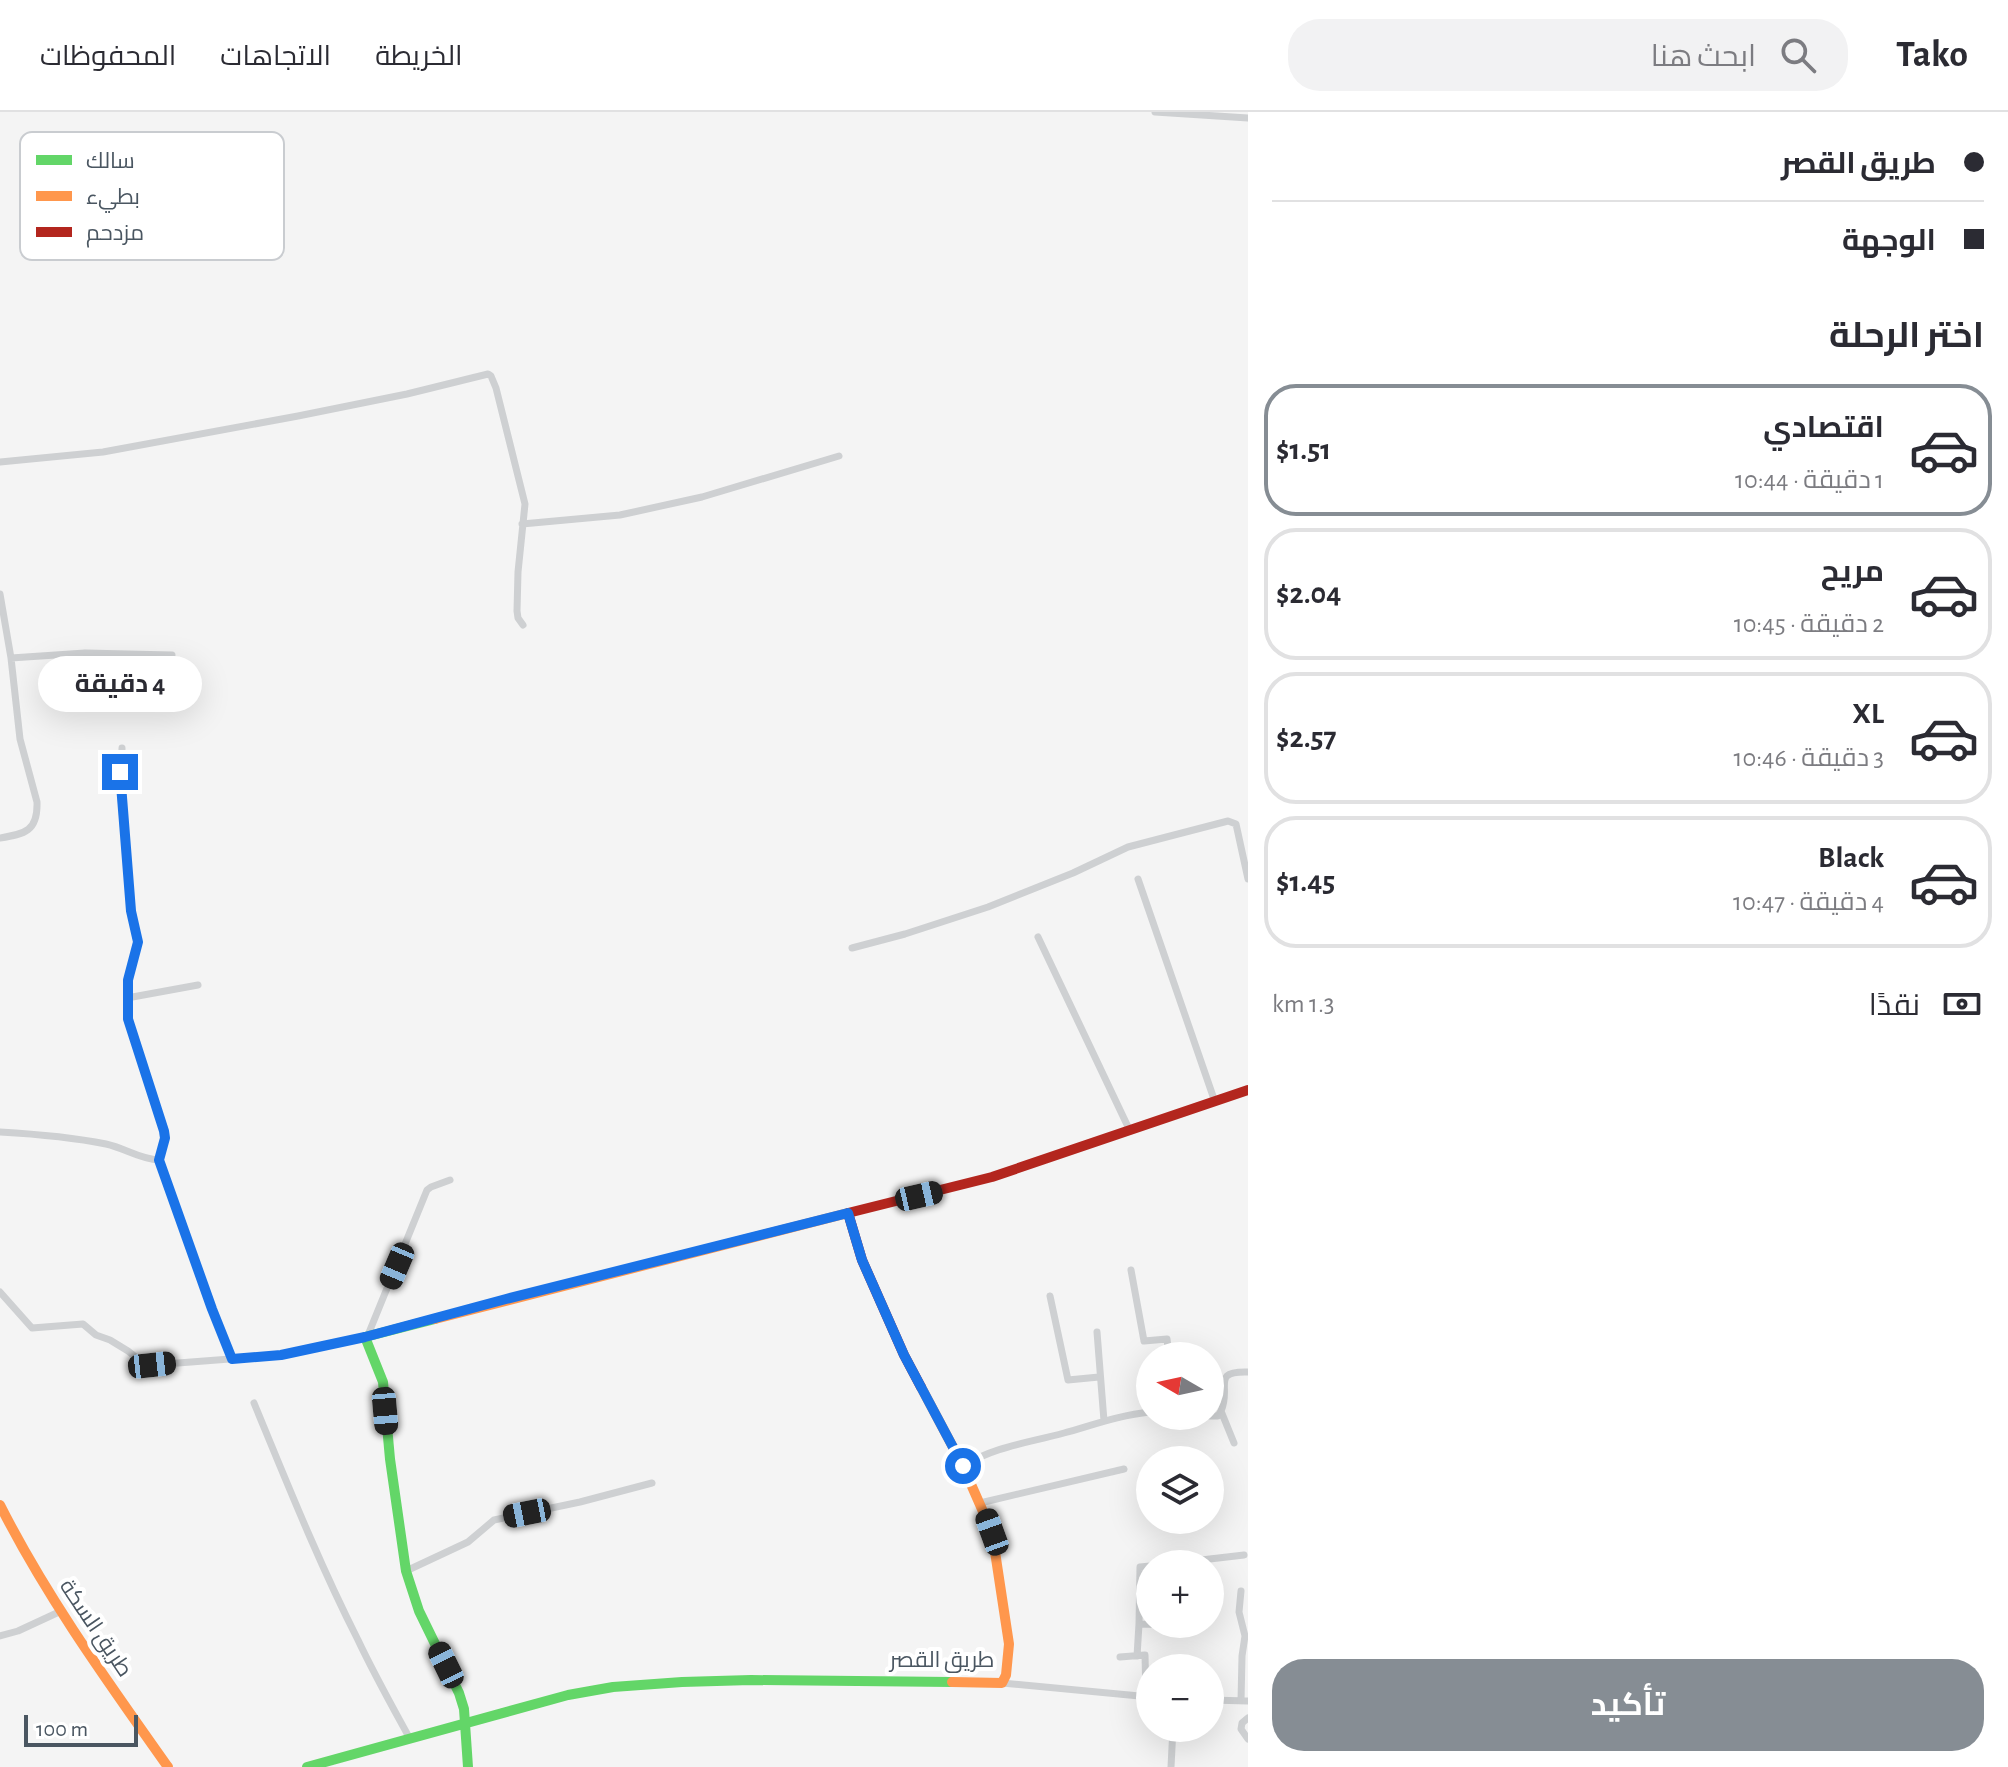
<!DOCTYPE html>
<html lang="ar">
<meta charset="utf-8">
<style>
body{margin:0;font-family:"Alegreya Sans",Cairo,sans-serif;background:#f2f2f3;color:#2b2b33;direction:rtl;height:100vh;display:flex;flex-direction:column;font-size:30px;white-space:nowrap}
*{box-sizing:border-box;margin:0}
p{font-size:26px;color:#7c7c81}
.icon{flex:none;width:44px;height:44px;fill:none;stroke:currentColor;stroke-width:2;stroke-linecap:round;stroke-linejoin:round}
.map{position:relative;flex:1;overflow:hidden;direction:ltr}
.details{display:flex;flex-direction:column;background:#fff;width:760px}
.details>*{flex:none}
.guide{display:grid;align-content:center;height:176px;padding:0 24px;background:#fff}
.needle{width:52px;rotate:279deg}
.fabs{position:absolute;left:1136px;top:1230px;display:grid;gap:16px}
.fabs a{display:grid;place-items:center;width:88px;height:88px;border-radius:50%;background:#fff;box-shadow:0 8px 32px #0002;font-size:40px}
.scale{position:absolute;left:24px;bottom:20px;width:114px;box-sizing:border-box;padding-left:8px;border:4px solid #4a5661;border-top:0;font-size:22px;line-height:28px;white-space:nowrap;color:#4a5661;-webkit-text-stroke:6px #fff;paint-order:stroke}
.end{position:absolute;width:36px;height:36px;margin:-18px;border:10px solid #1a73e8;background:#fff;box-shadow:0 0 0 4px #fff}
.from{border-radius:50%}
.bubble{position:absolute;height:56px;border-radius:28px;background:#fff;box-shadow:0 8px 32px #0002;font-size:26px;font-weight:700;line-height:56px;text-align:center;direction:rtl}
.car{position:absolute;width:24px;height:48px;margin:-24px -12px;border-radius:10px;box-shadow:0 0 6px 2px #0007;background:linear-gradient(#222 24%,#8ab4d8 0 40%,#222 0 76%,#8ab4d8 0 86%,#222 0)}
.guide b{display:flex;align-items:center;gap:28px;height:76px;font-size:30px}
.guide b+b{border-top:2px solid #e1e1e2}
.guide i{width:20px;height:20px;background:#2b2b33}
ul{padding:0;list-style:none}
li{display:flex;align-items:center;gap:24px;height:132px;margin:0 16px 12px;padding:0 8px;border:4px solid #e1e1e2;border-radius:32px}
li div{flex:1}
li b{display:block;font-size:30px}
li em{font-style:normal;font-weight:700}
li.current{border-color:#868d94}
li>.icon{width:72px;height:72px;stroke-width:1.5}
h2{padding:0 24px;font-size:36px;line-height:96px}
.pay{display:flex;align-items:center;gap:20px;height:88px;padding:0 24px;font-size:30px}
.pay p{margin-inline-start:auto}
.action{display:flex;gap:16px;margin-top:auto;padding:16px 24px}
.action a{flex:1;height:92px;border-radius:32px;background:#868d94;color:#fff;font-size:32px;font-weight:700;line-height:92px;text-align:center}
header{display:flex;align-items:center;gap:48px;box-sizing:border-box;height:112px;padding:0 40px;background:#fff;border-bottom:2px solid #e1e1e2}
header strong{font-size:38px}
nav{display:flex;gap:44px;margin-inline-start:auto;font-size:28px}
.search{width:560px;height:72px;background:#f2f2f3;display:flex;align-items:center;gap:20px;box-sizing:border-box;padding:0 28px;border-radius:32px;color:#7c7c81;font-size:30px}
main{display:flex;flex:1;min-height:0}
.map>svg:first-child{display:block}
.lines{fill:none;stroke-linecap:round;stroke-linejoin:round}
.street{stroke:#ced0d2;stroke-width:7}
.fast{stroke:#63d668;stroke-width:10}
.slow{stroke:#ff974d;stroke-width:10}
.jam{stroke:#b3261e;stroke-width:10}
.route{stroke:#1a73e8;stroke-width:10}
.labels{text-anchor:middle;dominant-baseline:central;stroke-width:8;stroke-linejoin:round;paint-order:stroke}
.street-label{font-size:22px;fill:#4a5661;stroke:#fff}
.key{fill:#fff;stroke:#c9ccd0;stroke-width:2}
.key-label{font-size:22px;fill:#4a5661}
</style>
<header>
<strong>Tako</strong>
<div class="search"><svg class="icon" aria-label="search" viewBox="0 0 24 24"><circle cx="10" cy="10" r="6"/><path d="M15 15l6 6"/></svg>ابحث هنا</div>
<nav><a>الخريطة</a><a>الاتجاهات</a><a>المحفوظات</a></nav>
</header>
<main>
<section class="details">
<div class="guide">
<b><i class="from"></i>طريق القصر</b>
<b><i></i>الوجهة</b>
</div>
<h2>اختر الرحلة</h2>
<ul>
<li class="current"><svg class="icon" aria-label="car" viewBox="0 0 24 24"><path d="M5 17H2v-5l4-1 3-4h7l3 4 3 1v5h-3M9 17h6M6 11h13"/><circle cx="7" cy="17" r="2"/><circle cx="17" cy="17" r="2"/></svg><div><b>اقتصادي</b><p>1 دقيقة · 10:44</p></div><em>$1.51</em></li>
<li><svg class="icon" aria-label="car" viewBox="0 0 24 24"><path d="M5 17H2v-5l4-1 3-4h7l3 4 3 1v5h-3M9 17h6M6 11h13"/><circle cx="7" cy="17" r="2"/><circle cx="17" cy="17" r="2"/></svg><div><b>مريح</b><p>2 دقيقة · 10:45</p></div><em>$2.04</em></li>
<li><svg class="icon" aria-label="car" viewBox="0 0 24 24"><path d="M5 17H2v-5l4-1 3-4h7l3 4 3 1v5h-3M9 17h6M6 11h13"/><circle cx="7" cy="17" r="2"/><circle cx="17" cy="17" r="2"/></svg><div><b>XL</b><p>3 دقيقة · 10:46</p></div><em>$2.57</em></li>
<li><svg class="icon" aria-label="car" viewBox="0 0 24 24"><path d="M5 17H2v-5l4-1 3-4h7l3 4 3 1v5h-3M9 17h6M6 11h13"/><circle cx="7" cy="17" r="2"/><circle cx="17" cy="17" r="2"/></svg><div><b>Black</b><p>4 دقيقة · 10:47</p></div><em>$1.45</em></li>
</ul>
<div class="pay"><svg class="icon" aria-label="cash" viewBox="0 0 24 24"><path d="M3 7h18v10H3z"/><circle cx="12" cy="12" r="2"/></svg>نقدًا<p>1.3 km</p></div>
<div class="action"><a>تأكيد</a></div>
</section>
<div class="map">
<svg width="1248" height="1655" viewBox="0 0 1248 1655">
<rect width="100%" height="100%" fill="#f4f4f4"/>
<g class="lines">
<path class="street" d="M1155,0L1248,6
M0,350L103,340L298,304L407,282L488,262L491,264L496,276L525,392L518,460L517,499L518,506L523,513
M522,412L620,403L702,385L839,344
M0,482L11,546L20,627L37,690C38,719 25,722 0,726
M11,546L85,541L172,543
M122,636L121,686L127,757L131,799L138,830L128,868V907L164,1019L165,1026L159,1048L212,1197L232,1247
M1138,767L1215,990
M1038,825L1130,1019
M852,836L905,822L988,795L1073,761L1128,735L1228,709L1236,712L1248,767
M127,886L198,873
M0,1020C35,1022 71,1025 106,1032C125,1036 139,1047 159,1048
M1131,1158L1144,1229L1167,1227L1169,1244
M0,1180L32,1216L83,1212L96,1223L110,1228L128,1239L142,1250L152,1253L281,1243L365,1225
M1050,1184L1068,1268L1099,1265
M1097,1220L1104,1309
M368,1223L427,1078L431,1075L450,1068
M254,1291C287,1371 319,1451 358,1528C374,1562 392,1594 410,1627
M1210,1304H1218L1221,1299
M1234,1331L1221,1299C1232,1275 1210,1259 1248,1260
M963,1354C996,1334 1028,1331 1064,1321C1093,1313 1120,1303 1150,1300
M980,1391L1124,1357
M1167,1452L1244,1443
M406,1459L468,1430L494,1408L580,1390L652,1371
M1241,1479L1239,1500L1245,1524L1242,1544L1241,1589
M1139,1512L1140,1455L1150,1454
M0,1524L18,1519L59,1500
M1137,1544L1139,1512L1178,1513
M1120,1545L1145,1543L1146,1585
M1002,1571L1150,1585
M1210,1588L1248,1589
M1248,1606L1242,1611L1241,1617L1248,1627
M1171,1655L1173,1616"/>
<path class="fast" d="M435,1207L365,1225L383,1270L390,1347L406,1459L419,1499L459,1581L464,1597L468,1655
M307,1655L568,1583L613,1575L682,1570L751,1568L952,1570"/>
<path class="slow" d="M435,1207L848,1101
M921,1275L963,1354L992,1420L1009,1532L1006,1563L1002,1571L952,1570
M0,1393C47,1486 108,1570 168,1655"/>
<path class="jam" d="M921,1275L904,1243L862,1148L848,1101L992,1065L1248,978"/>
</g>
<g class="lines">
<path class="route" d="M120,660L131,799L138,830L128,868V907L164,1019L165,1026L159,1048L212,1197L232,1247L281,1243L365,1225L506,1187L848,1101L862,1148L904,1243L963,1354"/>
</g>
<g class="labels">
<g class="street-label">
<text transform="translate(96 1516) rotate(56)">طريق السكة</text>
<text x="942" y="1548">طريق القصر</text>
</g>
</g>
<rect x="20" y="20" width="264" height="128" rx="12" class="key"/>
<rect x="36" y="43" width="36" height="10" fill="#63d668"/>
<rect x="36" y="79" width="36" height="10" fill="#ff974d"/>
<rect x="36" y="115" width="36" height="10" fill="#b3261e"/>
<g class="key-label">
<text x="86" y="56">سالك</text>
<text x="86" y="92">بطيء</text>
<text x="86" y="128">مزدحم</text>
</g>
</svg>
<div class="fabs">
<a><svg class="needle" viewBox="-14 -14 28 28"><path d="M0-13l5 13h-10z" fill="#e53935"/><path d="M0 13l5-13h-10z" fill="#7c7c81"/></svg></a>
<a><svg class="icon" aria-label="layers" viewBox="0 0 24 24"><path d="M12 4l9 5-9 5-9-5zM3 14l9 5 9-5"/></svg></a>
<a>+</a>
<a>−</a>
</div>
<div class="scale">100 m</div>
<i class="end from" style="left:963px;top:1354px"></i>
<i class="end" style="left:120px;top:660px"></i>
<div class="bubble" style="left:38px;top:544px;width:164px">4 دقيقة</div>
<i class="car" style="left:919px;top:1084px;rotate:77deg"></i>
<i class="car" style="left:397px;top:1154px;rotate:203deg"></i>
<i class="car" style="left:152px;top:1253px;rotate:84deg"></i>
<i class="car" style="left:385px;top:1299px;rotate:175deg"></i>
<i class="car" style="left:527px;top:1401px;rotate:259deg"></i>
<i class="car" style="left:992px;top:1420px;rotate:340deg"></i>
<i class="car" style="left:446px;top:1553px;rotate:334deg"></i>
</div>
</main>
